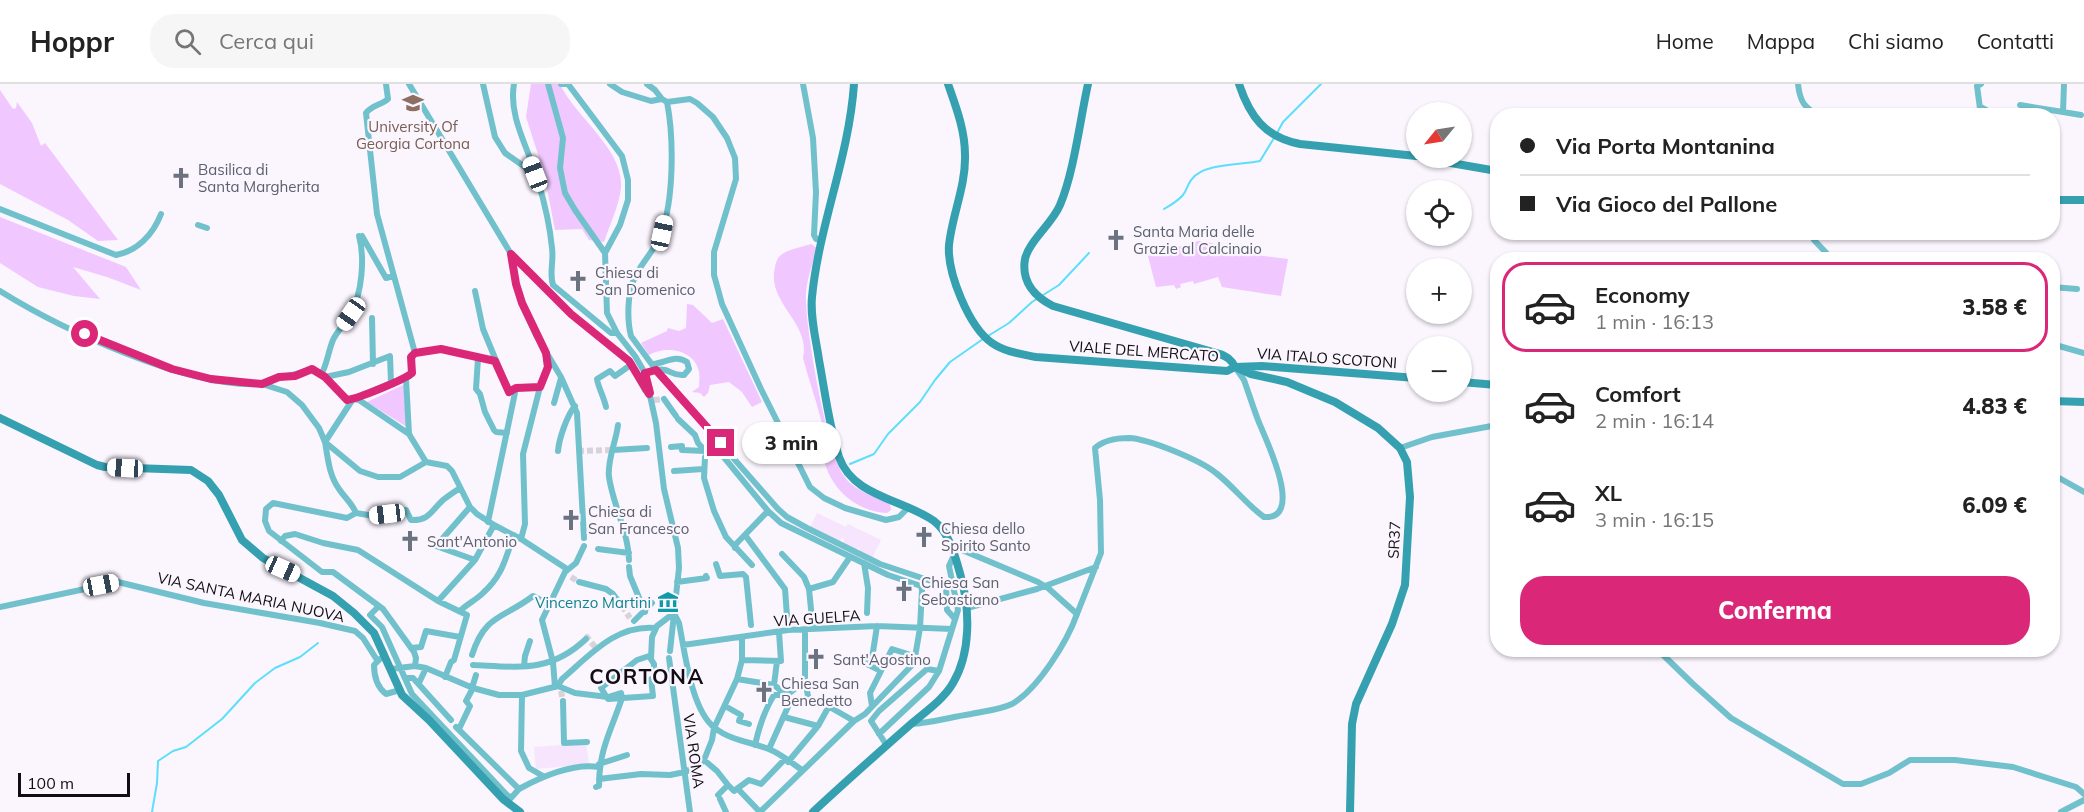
<!DOCTYPE html>
<html lang="it">
<meta charset="utf-8">
<style>
body{margin:0;font-family:Mulish,sans-serif;background:#f6f6f6;color:#222;height:100vh;display:flex;flex-direction:column;font-size:22px;white-space:nowrap}
*{box-sizing:border-box;margin:0}
p{font-size:20px;color:#767676}
.icon{flex:none;width:33px;height:33px;fill:none;stroke:currentColor;stroke-width:2;stroke-linecap:round;stroke-linejoin:round}
.map{position:relative;flex:1;overflow:hidden}
.details{position:absolute;left:1490px;top:168px;width:570px;height:405px;display:flex;flex-direction:column;background:#fff;border-radius:24px;box-shadow:0 2px 4px #0004}
.details>*{flex:none}
.banner{position:absolute;left:1490px;top:24px;width:570px;height:132px;border-radius:24px;box-shadow:0 2px 4px #0004;display:grid;align-content:center;height:132px;padding:0 30px;background:#fff}
.needle{width:39px;rotate:240deg}
.tools{position:absolute;left:1406px;top:18px;display:grid;gap:12px}
.tools a{display:grid;place-items:center;width:66px;height:66px;border-radius:50%;background:#fff;box-shadow:0 2px 4px #0004;font-size:30px}
.scale{position:absolute;left:18px;bottom:15px;width:112px;box-sizing:border-box;padding-left:6px;border:3px solid #120d14;border-top:0;font-size:16px;line-height:21px;white-space:nowrap;color:#120d14;-webkit-text-stroke:4px #fbf5fe;paint-order:stroke}
.end{position:absolute;width:27px;height:27px;margin:-14px;border:8px solid #db2777;background:#fff;box-shadow:0 0 0 3px #fff}
.from{border-radius:50%}
.bubble{position:absolute;height:42px;border-radius:21px;background:#fff;box-shadow:0 2px 4px #0004;font-size:20px;font-weight:800;line-height:42px;text-align:center}
.car{position:absolute;width:18px;height:36px;margin:-18px -9px;border-radius:8px;box-shadow:0 0 4px 2px #0007;background:linear-gradient(#fff 24%,#345 0 40%,#fff 0 76%,#345 0 86%,#fff 0)}
.banner b{display:flex;align-items:center;gap:21px;height:57px;font-size:22px}
.banner b+b{border-top:2px solid #e0e0e0}
.banner i{width:15px;height:15px;background:#222}
ul{padding:10px 0 0;list-style:none}
li{display:flex;align-items:center;gap:18px;height:90px;margin:0 12px 9px;padding:0 18px;border:3px solid transparent;border-radius:24px}
li div{flex:1}
li b{display:block;font-size:22px}
li em{font-style:normal;font-weight:800}
li.current{border-color:#db2777}
li>.icon{width:54px;height:54px;stroke-width:1.5}
.cta{display:flex;gap:12px;margin-top:auto;padding:12px 30px}
.cta a{flex:1;height:69px;border-radius:24px;background:#db2777;color:#fff;font-size:24px;font-weight:800;line-height:69px;text-align:center}
header{display:flex;align-items:center;gap:36px;box-sizing:border-box;height:84px;padding:0 30px;background:#fff;border-bottom:2px solid #e0e0e0}
header strong{font-size:28px}
nav{display:flex;gap:33px;margin-inline-start:auto;font-size:21px}
.search{width:420px;height:54px;background:#f6f6f6;display:flex;align-items:center;gap:15px;box-sizing:border-box;padding:0 21px;border-radius:24px;color:#767676;font-size:22px}
.map>svg:first-child{display:block}
.built{fill:#f6e5fc}
.green{fill:#f0c7fe}
.lines{fill:none;stroke-linecap:round;stroke-linejoin:round}
.stream{stroke:#5cdffa;stroke-width:2}
.street-tunnel{stroke:#d8d2db;stroke-width:6;stroke-dasharray:6 3;stroke-linecap:butt}
.street{stroke:#71c1cd;stroke-width:6}
.secondary{stroke:#35a1b0;stroke-width:8}
.route{stroke:#db2777;stroke-width:8}
.labels{text-anchor:middle;dominant-baseline:central;stroke-width:4.5;stroke-linejoin:round;paint-order:stroke}
.education-label{font-size:15px;fill:#785e54;stroke:#fbf5fe}
.worship-label{font-size:15px;fill:#5b616d;stroke:#fbf5fe;text-anchor:start}
.street-label{font-size:15px;fill:#120d14;stroke:#fbf5fe}
.culture-label{font-size:15px;fill:#0d838f;stroke:#fbf5fe;text-anchor:end}
.district-label{font-size:21px;font-weight:bold;letter-spacing:1.5px;fill:#120d14;stroke:#fbf5fe}
</style>
<header>
<strong>Hoppr</strong>
<div class="search"><svg class="icon" aria-label="search" viewBox="0 0 24 24"><circle cx="10" cy="10" r="6"/><path d="M15 15l6 6"/></svg>Cerca qui</div>
<nav><a>Home</a><a>Mappa</a><a>Chi siamo</a><a>Contatti</a></nav>
</header>
<div class="map">
<svg width="2084" height="728" viewBox="0 0 2084 728">
<rect width="100%" height="100%" fill="#fbf5fe"/>
<path class="built" d="M817,429L846,443L848,440L881,456L872,474L859,468L860,465L857,464L856,466L843,460L844,455L842,453L840,457L810,443Z
M586,659L589,680L536,685L534,663Z"/>
<path class="green" d="M531,0H560C575,33 624,65 621,104C619,122 610,140 604,158L589,156L582,145L555,146L544,89L526,33Z
M0,6L13,25L16,24L17,18L32,39L41,62L45,59L118,156L98,157L68,136L0,100Z
M0,133L126,183L141,206L107,193L73,183L100,215L74,212L38,203L0,179Z
M1198,157H1205L1224,163V167L1288,175L1281,212L1222,203L1218,193L1194,200L1193,197L1180,200L1181,203L1176,205L1174,201L1156,203L1148,172Z
M811,160L817,164C813,179 807,194 806,209C804,239 827,369 844,392C854,407 874,412 890,420L891,426L887,429C851,427 824,398 822,363C821,354 823,345 821,336C816,315 808,294 803,274C811,238 766,219 775,183C776,179 777,174 781,171C788,165 802,163 811,160Z
M687,220L693,221L712,239L723,235L762,318L752,323L742,308L729,298L710,301L708,309L704,313L700,309L692,308L699,303C699,298 700,293 699,288C695,266 666,261 649,271L641,259L667,247L668,244L679,247L686,244Z
M405,300L407,343L367,318Z"/>
<g class="lines">
<path class="stream" d="M1277,49L1283,38L1321,0
M1164,125C1171,121 1178,117 1183,111C1187,106 1188,99 1192,95C1204,79 1242,81 1260,77L1274,54
M988,252L1009,239L1032,218L1059,201L1089,169
M850,380L874,370L888,350L920,318L935,296L950,278L983,255
M152,728L157,699L158,677L173,667L186,663L222,635L255,599L275,584L300,573L318,559"/>
<path class="street-tunnel" d="M654,316L664,315
M578,367L613,366
M571,493L579,498
M622,522L630,534
M586,555L587,553L595,563
M561,607L563,617"/>
<path class="street" d="M386,0L388,15C381,21 372,21 366,29L377,130L415,269L411,273L412,289L406,295
M409,0L511,170L571,230L629,277L645,306L650,309
M483,0L495,53L505,69L535,90
M514,0C508,33 529,65 538,97C544,117 550,143 552,164C554,177 549,189 553,201L611,249H617
M548,0L563,54L560,84L565,109L575,126L605,169
M561,0H568L622,72L628,96V116L620,141L605,169L607,229L617,249L635,272L645,289L656,339L664,405L678,464L679,484L670,567
M610,0L622,8L651,17L662,15L667,18L690,15L697,19L713,33L727,54L735,74L736,95L714,168V191L722,220L761,305L810,403L824,414L845,424L886,436L899,433L909,423
M647,0L655,6L662,15
M803,0L813,54L816,108L814,151L816,155L821,156
M1798,0C1800,18 1804,23 1819,32
M1981,0L1977,2L1981,32
M667,18C674,54 674,116 661,150C655,166 642,178 635,193C627,208 627,236 631,252L656,286L778,425L787,433L807,444L880,480L946,502L947,526L955,535
M2020,21L2063,28L2064,0
M1981,23L1997,32
M2063,28L2081,31
M0,125L116,171C137,167 153,151 161,130
M198,141L207,144
M1811,148L1814,156L1833,176
M362,152L386,194L394,192
M511,170L516,200L522,219L536,251L561,293L577,329L584,454
M2052,203L2077,205
M0,207C61,245 187,304 259,300C266,299 273,295 281,293C292,291 301,289 312,285L325,293L347,316L353,315L325,358
M475,207L483,245L509,308L516,304L540,303
M372,234L373,280
M2052,260L2084,269
M415,269L441,265L495,277
M478,274L476,305L480,310L485,328L494,346L496,348L507,349
M645,289C651,287 658,284 665,286C672,288 675,292 684,291L689,285L687,278C675,270 666,279 653,280
M321,291C327,281 328,268 333,256C337,247 346,239 351,229C362,209 365,174 359,152
M325,293L349,288L390,272L391,299
M406,295L409,350L359,316L353,315L391,299Z
M262,300L287,308L302,321L319,344L325,358L360,387L378,393H400L426,378
M664,315L676,332
M554,319L561,294
M606,323C604,313 598,303 597,295L610,287L615,292L632,280
M678,335L695,351L698,359L708,370
M618,341C616,358 607,376 609,393C613,421 628,447 629,476
M409,350L426,378L447,382L452,387L470,423L477,430L494,441L521,455L567,485
M325,358C328,375 329,391 339,405C345,414 352,419 356,429L374,432L406,426L411,436C429,437 431,427 443,416C448,412 454,408 460,404
M671,363L682,362V366L705,367
M1400,364L1432,353L1497,341
M613,366L647,364
M558,367C559,355 567,331 575,322
M674,387L703,385
M2052,390L2084,408
M470,423L436,462L475,476
M356,429L347,434L273,419L266,425L265,437L269,447L322,488H333L383,525L414,568L416,574L415,582
M488,438L516,304
M745,451L785,505L788,546
M521,455L525,440L523,370L540,303L547,283L546,270
M281,457L285,452L295,450L323,459L358,466L438,517L467,531L454,576L451,578L445,593
M950,461L1038,498L1048,504L1077,530L1101,469L1100,416L1095,364C1104,356 1117,354 1129,354C1149,355 1200,376 1216,389C1233,402 1246,420 1264,433C1306,436 1265,354 1258,336C1253,323 1249,310 1244,296L1235,283
M735,464L736,460L768,427
M598,465L629,469
M782,470L804,493L809,505L813,545
M864,479L868,504L867,529
M716,480L720,492L743,490L746,493L751,541
M752,481L726,453L714,427L704,394L705,373L708,370L722,371L768,427L781,439L888,491L921,502L922,506L920,544L914,579L865,630L854,637L760,728
M629,483L630,492L645,528
M579,498L606,505L613,510L622,522
M677,498L707,494L706,492
M809,505L833,498L850,473
M438,517L475,476L494,441
M379,522L370,531L382,543L412,610L507,711L511,714L519,705
M0,523L118,498L204,519L320,539L355,547L363,554L377,576
M967,524L1037,505L1096,483
M460,527C467,520 476,516 483,509C503,491 505,475 514,451
M674,529L679,539C685,568 691,626 715,644C731,657 753,658 771,666C782,671 792,679 802,686
M634,537L652,519
M877,542L873,568L867,580L881,587
M805,546V597L808,612
M683,561L788,546L877,542L952,545
M411,564L421,563L426,547L460,553
M1658,566L1693,600L1731,634L1843,700H1861L1889,689L1910,676H1955L2013,683L2076,703L2084,710
M472,571C485,530 503,535 533,512L548,520
M649,572L654,580V594L651,595L653,612L608,615L601,604L637,576Z
M669,574L690,728
M380,575L374,581C374,593 377,603 386,610L400,606
M651,575L652,553L657,542L674,529
M742,576L781,577L779,548
M473,581C519,583 550,589 586,555
M524,582L525,572L530,557
M391,585L415,582L426,584L473,604L499,611H522L558,602L575,609L608,613L621,609L622,614C611,647 599,665 599,702L596,703
M939,587L958,526L949,482L954,471
M405,594H413L451,636
M737,595L774,601L777,577
M419,599L426,584
M774,601L787,611L805,597
M558,602L562,595C590,571 616,540 656,544
M555,603L553,578L542,536L565,488L576,479L584,462
M472,604L476,591
M522,611L521,667L529,684L543,692
M563,617L564,659L587,658
M725,622L741,631L739,637L749,640
M872,622L870,609L892,565L914,572
M784,633L818,642
M911,640C931,639 951,633 971,630C985,627 999,626 1012,620C1038,605 1067,558 1077,530
M456,643L519,705C541,693 573,679 599,683
M459,645L470,622L466,617L473,604
M879,650L929,603L939,587L927,585L879,627L871,637L887,662
M755,661C759,643 764,627 774,611H787L791,616L801,618H821L854,637
M769,665L791,616
M704,676L717,687L728,701L718,711
M788,678L818,642L828,624
M599,680L627,671
M599,695L641,690L670,691L685,688L699,681L704,676L712,656L714,644L737,595L742,576V553
M728,701L734,707L749,696L761,700L785,675
M738,705L760,728
M720,715L726,728
M2061,728L2084,716"/>
<path class="secondary" d="M948,0C956,23 965,46 965,71C966,102 952,131 949,161C947,189 969,243 992,259C1005,268 1021,270 1036,273L1227,287L1235,283C1231,275 1227,273 1220,270L1053,222C1035,213 1021,198 1025,175C1029,157 1052,140 1060,121C1074,88 1080,36 1088,0
M1239,0C1250,33 1265,53 1300,60L1416,72
M1422,74L1497,87
M2052,116H2084
M1235,283L1251,290L1287,298L1335,318L1378,344L1400,364L1407,378L1410,413L1405,501L1392,540L1356,620L1352,640L1350,728
M1235,283L1262,282L1416,294
M1461,298L1497,301
M2052,317L2084,318
M0,334L97,381L105,383L191,386L208,397L219,411L242,456L263,474L333,512L354,529L374,549L402,611L429,636L503,715L520,728
M813,728C845,698 878,669 911,640C925,628 944,615 953,599C971,569 970,526 961,493C956,475 950,449 934,437C903,415 853,413 839,373C829,342 825,308 819,276C816,255 810,234 812,213C819,141 849,73 854,0"/>
</g>
<g class="lines">
<path class="route" d="M85,250L172,285L211,295L262,300L279,293L295,292L312,285L325,293L347,316C357,315 406,295 412,289L411,273L415,269L441,265L495,277L509,308L516,304L540,303L548,283L546,269L522,219L516,200L511,170L571,230L629,277L649,310L650,309L645,289L656,286L721,359"/>
</g>
<defs>
<symbol id="university-bare" viewBox="-9 -9 18 18"><path d="M0-5L7-2L0 1L-7-2ZM-4 1L0 2.5L4 1V4Q0 6-4 4Z" fill="#8d6e63" stroke="#fbf5fe" stroke-width="2.5" paint-order="stroke"/></symbol>
<symbol id="church-bare" viewBox="-9 -9 18 18"><path d="M-1.2-6h2.4v3.5h3.3v2.4h-3.3V6h-2.4V-.1h-3.3v-2.4h3.3Z" fill="#6b7280" stroke="#fbf5fe" stroke-width="2.5" paint-order="stroke"/></symbol>
<symbol id="museum-bare" viewBox="-9 -9 18 18"><path d="M0-6L6-3V-2H-6V-3ZM-5-1h2V3h-2ZM-1-1h2V3h-2ZM3-1h2V3H3ZM-6 4H6V6H-6Z" fill="#0f9aa8" stroke="#fbf5fe" stroke-width="2.5" paint-order="stroke"/></symbol>
</defs>
<g fill-rule="evenodd">
<use href="#university-bare" x="398" y="4" width="30" height="30"/>
<use href="#church-bare" x="166" y="79" width="30" height="30"/>
<use href="#church-bare" x="1101" y="141" width="30" height="30"/>
<use href="#church-bare" x="563" y="182" width="30" height="30"/>
<use href="#church-bare" x="556" y="421" width="30" height="30"/>
<use href="#church-bare" x="909" y="438" width="30" height="30"/>
<use href="#church-bare" x="395" y="442" width="30" height="30"/>
<use href="#church-bare" x="889" y="492" width="30" height="30"/>
<use href="#museum-bare" x="653" y="503" width="30" height="30"/>
<use href="#church-bare" x="801" y="560" width="30" height="30"/>
<use href="#church-bare" x="749" y="593" width="30" height="30"/>
</g>
<g class="labels">
<g class="education-label">
<text x="413" y="42">University Of<tspan x="413" dy="17">Georgia Cortona</tspan></text>
</g>
<g class="worship-label">
<text x="198" y="85">Basilica di<tspan x="198" dy="17">Santa Margherita</tspan></text>
<text x="1133" y="147">Santa Maria delle<tspan x="1133" dy="17">Grazie al Calcinaio</tspan></text>
<text x="595" y="188">Chiesa di<tspan x="595" dy="17">San Domenico</tspan></text>
<text x="588" y="427">Chiesa di<tspan x="588" dy="17">San Francesco</tspan></text>
<text x="941" y="444">Chiesa dello<tspan x="941" dy="17">Spirito Santo</tspan></text>
<text x="427" y="457">Sant'Antonio</text>
<text x="921" y="498">Chiesa San<tspan x="921" dy="17">Sebastiano</tspan></text>
<text x="833" y="575">Sant'Agostino</text>
<text x="781" y="599">Chiesa San<tspan x="781" dy="17">Benedetto</tspan></text>
</g>
<g class="street-label">
<text transform="translate(1144 267) rotate(4)">VIALE DEL MERCATO</text>
<text transform="translate(1327 274) rotate(4)">VIA ITALO SCOTONI</text>
<text transform="translate(1394 456) rotate(-87)">SR37</text>
<text transform="translate(251 513) rotate(12)">VIA SANTA MARIA NUOVA</text>
<text transform="translate(817 534) rotate(-4)">VIA GUELFA</text>
<text transform="translate(694 667) rotate(82)">VIA ROMA</text>
</g>
<g class="culture-label">
<text x="651" y="518">Vincenzo Martini</text>
</g>
<g class="district-label">
<text x="647" y="592">CORTONA</text>
</g>
</g>
</svg>
<div class="tools">
<a><svg class="needle" viewBox="-14 -14 28 28"><path d="M0-13l5 13h-10z" fill="#e53935"/><path d="M0 13l5-13h-10z" fill="#767676"/></svg></a>
<a><svg class="icon" aria-label="locate" viewBox="0 0 24 24"><circle cx="12" cy="12" r="6"/><path d="M12 2v4M12 18v4M2 12h4M18 12h4"/></svg></a>
<a>+</a>
<a>−</a>
</div>
<div class="scale">100 m</div>
<i class="end from" style="left:85px;top:250px"></i>
<i class="end" style="left:721px;top:359px"></i>
<div class="bubble" style="left:742px;top:338px;width:99px">3 min</div>
<i class="car" style="left:535px;top:90px;rotate:339deg"></i>
<i class="car" style="left:662px;top:149px;rotate:12deg"></i>
<i class="car" style="left:351px;top:230px;rotate:215deg"></i>
<i class="car" style="left:125px;top:384px;rotate:273deg"></i>
<i class="car" style="left:387px;top:430px;rotate:263deg"></i>
<i class="car" style="left:283px;top:485px;rotate:114deg"></i>
<i class="car" style="left:101px;top:501px;rotate:79deg"></i>
<div class="banner">
<b><i class="from"></i>Via Porta Montanina</b>
<b><i></i>Via Gioco del Pallone</b>
</div>
<section class="details">
<ul>
<li class="current"><svg class="icon" aria-label="car" viewBox="0 0 24 24"><path d="M5 17H2v-5l4-1 3-4h7l3 4 3 1v5h-3M9 17h6M6 11h13"/><circle cx="7" cy="17" r="2"/><circle cx="17" cy="17" r="2"/></svg><div><b>Economy</b><p>1 min · 16:13</p></div><em>3.58 €</em></li>
<li><svg class="icon" aria-label="car" viewBox="0 0 24 24"><path d="M5 17H2v-5l4-1 3-4h7l3 4 3 1v5h-3M9 17h6M6 11h13"/><circle cx="7" cy="17" r="2"/><circle cx="17" cy="17" r="2"/></svg><div><b>Comfort</b><p>2 min · 16:14</p></div><em>4.83 €</em></li>
<li><svg class="icon" aria-label="car" viewBox="0 0 24 24"><path d="M5 17H2v-5l4-1 3-4h7l3 4 3 1v5h-3M9 17h6M6 11h13"/><circle cx="7" cy="17" r="2"/><circle cx="17" cy="17" r="2"/></svg><div><b>XL</b><p>3 min · 16:15</p></div><em>6.09 €</em></li>
</ul>
<div class="cta"><a>Conferma</a></div>
</section>
</div>
